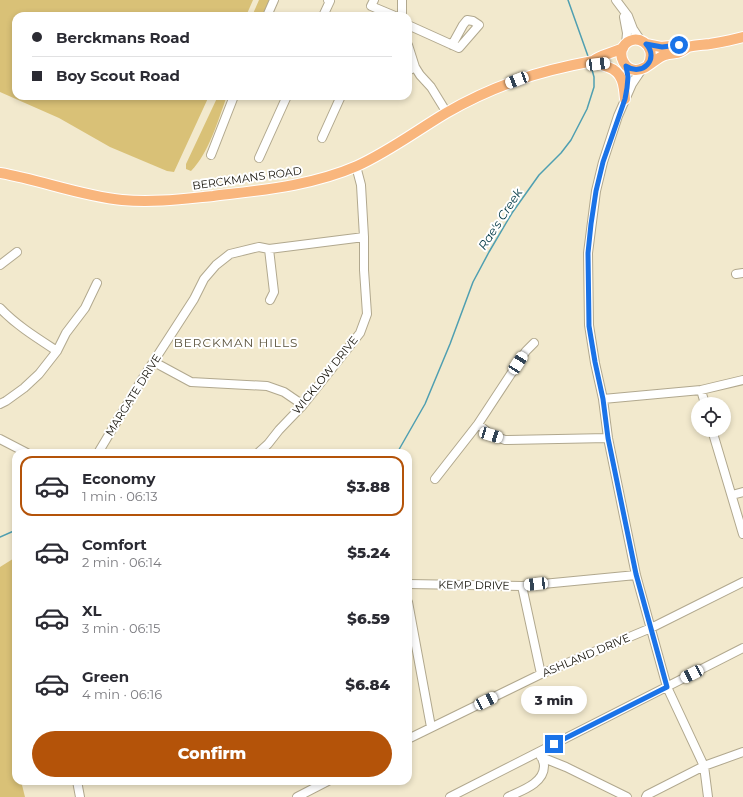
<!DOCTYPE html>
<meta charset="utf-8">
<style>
body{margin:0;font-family:Montserrat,sans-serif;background:#f7f7f7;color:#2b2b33;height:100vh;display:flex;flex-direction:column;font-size:15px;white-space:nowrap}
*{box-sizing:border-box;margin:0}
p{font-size:13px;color:#7c7c81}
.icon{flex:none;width:22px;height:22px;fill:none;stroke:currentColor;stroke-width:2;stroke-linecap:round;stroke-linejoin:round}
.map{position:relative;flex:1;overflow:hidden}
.sheet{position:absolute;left:12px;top:449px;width:400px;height:336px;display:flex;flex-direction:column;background:#fff;border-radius:12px;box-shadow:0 2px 6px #0003}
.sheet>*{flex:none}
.banner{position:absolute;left:12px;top:12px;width:400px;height:88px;border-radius:12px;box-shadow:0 2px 6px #0003;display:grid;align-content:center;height:88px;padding:0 20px;background:#fff}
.fabs{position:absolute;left:691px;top:397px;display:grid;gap:8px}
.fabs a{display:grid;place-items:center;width:40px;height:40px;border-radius:50%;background:#fff;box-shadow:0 2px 6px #0003;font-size:20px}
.end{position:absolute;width:18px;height:18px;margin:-9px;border:5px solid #1a73e8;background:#fff;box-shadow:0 0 0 2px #fff}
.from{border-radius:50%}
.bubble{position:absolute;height:28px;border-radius:14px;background:#fff;box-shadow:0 2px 6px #0003;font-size:13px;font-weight:800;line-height:28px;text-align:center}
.car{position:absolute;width:12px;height:24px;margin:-12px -6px;border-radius:5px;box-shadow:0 0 3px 1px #0007;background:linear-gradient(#fff 24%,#345 0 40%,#fff 0 76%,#345 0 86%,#fff 0)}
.banner b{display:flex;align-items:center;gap:14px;height:38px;font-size:15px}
.banner b+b{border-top:1px solid #e1e1e2}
.banner i{width:10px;height:10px;background:#2b2b33}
ul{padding:7px 0 0;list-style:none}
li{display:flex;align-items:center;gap:12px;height:60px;margin:0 8px 6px;padding:0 12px;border:2px solid transparent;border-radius:12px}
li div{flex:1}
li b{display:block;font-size:15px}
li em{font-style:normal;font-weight:800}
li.current{border-color:#b45309}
li>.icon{width:36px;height:36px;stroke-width:1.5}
.cta{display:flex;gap:8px;margin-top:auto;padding:8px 20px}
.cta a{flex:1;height:46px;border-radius:24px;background:#b45309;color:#fff;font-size:16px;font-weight:800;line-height:46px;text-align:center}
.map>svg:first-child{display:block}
.green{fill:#d9c177}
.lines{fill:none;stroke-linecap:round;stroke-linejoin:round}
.stream{stroke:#4f9fb1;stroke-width:1.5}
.minor-casing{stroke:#b1a88e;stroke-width:10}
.major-casing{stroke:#fff;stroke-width:12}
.minor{stroke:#fff;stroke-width:8}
.major{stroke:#f9b67d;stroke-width:10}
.route{stroke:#1a73e8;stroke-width:5}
.labels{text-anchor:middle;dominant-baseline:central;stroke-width:4;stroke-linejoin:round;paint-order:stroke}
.street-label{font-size:11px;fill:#141108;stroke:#fff}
.water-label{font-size:12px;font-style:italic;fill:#003844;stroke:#fff}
.neighbourhood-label{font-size:12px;letter-spacing:1px;fill:#59513a;stroke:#fff}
</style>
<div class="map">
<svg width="743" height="797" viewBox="0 0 743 797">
<rect width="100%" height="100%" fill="#f2e9cd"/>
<path class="green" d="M0,0H253L246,16H16V96H209L174,172L167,171L110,147L59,118L0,92Z
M259,0H270L262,16H252Z
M218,96H227C218,120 209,153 191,171L186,169V164Z
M16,557V781H21L25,797H0V567Z"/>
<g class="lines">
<path class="stream" d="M568,0L589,59
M397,453L425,404L450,344L473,282L489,252L512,213L539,175L561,153L571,140L587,109L594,87V77L591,66
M0,537L16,530"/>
<defs>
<path id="minor" d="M374,0L371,6L395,16
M402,0V16
M616,0L628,16L633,29L641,41
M267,16L274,0
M323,16L330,1L328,0
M624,17L627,33L626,44
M408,25L459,48L479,25L473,21L467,20L463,25L452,45
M408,45L415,67
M626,66L628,82L627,91
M642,69L632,84L618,116L603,162L596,191L588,253L589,325L595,363L603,399L608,438L636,575L667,687L704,766L708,797
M408,71L415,67L420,75L431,87L447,113
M322,138L341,96
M211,155L234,96
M259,158L287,96
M269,249L274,292L270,300
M0,265L17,252
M736,274L743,273
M0,308C16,325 37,338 57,351
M154,362L191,382L267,386L284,392L303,405
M701,390L705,404
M603,399L701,390L743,380
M0,404L6,401L24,388L39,374L57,351L66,333L85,308L97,283
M478,424L491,435L505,440L608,438
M712,430L743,534
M0,439L27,453
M98,453L141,381L194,299L204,279L216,265L230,254L259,247L269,249L364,237
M258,453L268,444L279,430L303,405L360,333L367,314L364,270V237L361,185L356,166
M435,479L478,424L526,351L534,343
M732,495L743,492
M408,584L522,586L636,575
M522,586L541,674
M408,602L431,727
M408,739L541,674L651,628L743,582
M541,757L566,767L627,797
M77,781L80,797
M297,797L328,781
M450,797L743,648
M508,797C520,791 544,784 544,766C544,762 542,758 540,754
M646,797L647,795L704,766L743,752"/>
<path id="major" d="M646,44L661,47L679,45
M593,61C598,64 603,65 608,67C623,72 624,86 625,99
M648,65C659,45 634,30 623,47C618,57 625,69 635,70C646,71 655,58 665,55C670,53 676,54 680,52C683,51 686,48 688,47C695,45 703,45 710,44C721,42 732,40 743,37
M0,173C41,180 81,196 122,200C153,203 183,199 213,196C262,190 311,186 357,166C388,152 416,131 446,113C494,85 539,71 593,61C600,55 613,53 623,48"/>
</defs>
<use href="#minor" class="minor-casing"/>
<use href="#major" class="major-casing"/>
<use href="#minor" class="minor"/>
<use href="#major" class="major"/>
</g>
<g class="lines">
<path class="route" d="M554,744L667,687L636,574L608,438L603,399L595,362L589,326L588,253L591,224L596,191L603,162L625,99L627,88L628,77L626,66C642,77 660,59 646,44L662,47L679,45"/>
</g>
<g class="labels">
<g class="street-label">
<text transform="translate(247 178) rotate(-8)">BERCKMANS ROAD</text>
<text transform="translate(325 375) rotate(-51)">WICKLOW DRIVE</text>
<text transform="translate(133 395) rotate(-58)">MARGATE DRIVE</text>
<text transform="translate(474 585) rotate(1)">KEMP DRIVE</text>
<text transform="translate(586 655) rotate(-23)">ASHLAND DRIVE</text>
</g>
<g class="water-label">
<text transform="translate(500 219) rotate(-57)">Rae's Creek</text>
</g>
<g class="neighbourhood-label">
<text x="236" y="342">BERCKMAN HILLS</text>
</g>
</g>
</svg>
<div class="fabs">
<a><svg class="icon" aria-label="locate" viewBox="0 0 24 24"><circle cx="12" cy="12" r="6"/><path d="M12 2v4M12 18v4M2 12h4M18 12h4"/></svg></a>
</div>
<i class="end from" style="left:679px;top:45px"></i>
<i class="end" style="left:554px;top:744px"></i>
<div class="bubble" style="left:521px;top:686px;width:66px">3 min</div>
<i class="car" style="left:598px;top:64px;rotate:83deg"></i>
<i class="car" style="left:517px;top:80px;rotate:249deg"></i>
<i class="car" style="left:518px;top:363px;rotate:33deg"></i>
<i class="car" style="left:491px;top:435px;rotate:107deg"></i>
<i class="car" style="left:536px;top:584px;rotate:264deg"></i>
<i class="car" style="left:692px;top:674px;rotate:243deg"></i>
<i class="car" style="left:486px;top:701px;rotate:64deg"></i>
<div class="banner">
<b><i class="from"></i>Berckmans Road</b>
<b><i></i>Boy Scout Road</b>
</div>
<section class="sheet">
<ul>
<li class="current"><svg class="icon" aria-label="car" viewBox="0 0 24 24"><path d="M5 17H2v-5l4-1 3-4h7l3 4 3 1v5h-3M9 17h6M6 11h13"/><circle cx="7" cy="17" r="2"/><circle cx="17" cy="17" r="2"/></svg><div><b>Economy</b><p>1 min · 06:13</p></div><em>$3.88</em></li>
<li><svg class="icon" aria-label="car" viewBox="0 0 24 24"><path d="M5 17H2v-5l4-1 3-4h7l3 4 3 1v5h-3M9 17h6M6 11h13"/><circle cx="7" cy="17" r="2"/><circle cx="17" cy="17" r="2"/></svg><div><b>Comfort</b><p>2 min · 06:14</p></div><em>$5.24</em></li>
<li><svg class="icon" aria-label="car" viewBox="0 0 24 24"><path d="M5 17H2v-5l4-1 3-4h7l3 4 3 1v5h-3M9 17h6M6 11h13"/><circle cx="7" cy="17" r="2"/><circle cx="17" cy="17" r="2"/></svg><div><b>XL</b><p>3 min · 06:15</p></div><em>$6.59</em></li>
<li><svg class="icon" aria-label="car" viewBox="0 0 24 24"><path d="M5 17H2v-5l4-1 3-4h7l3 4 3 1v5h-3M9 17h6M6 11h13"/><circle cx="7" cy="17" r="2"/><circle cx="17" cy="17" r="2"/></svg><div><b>Green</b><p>4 min · 06:16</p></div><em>$6.84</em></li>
</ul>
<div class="cta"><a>Confirm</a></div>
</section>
</div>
